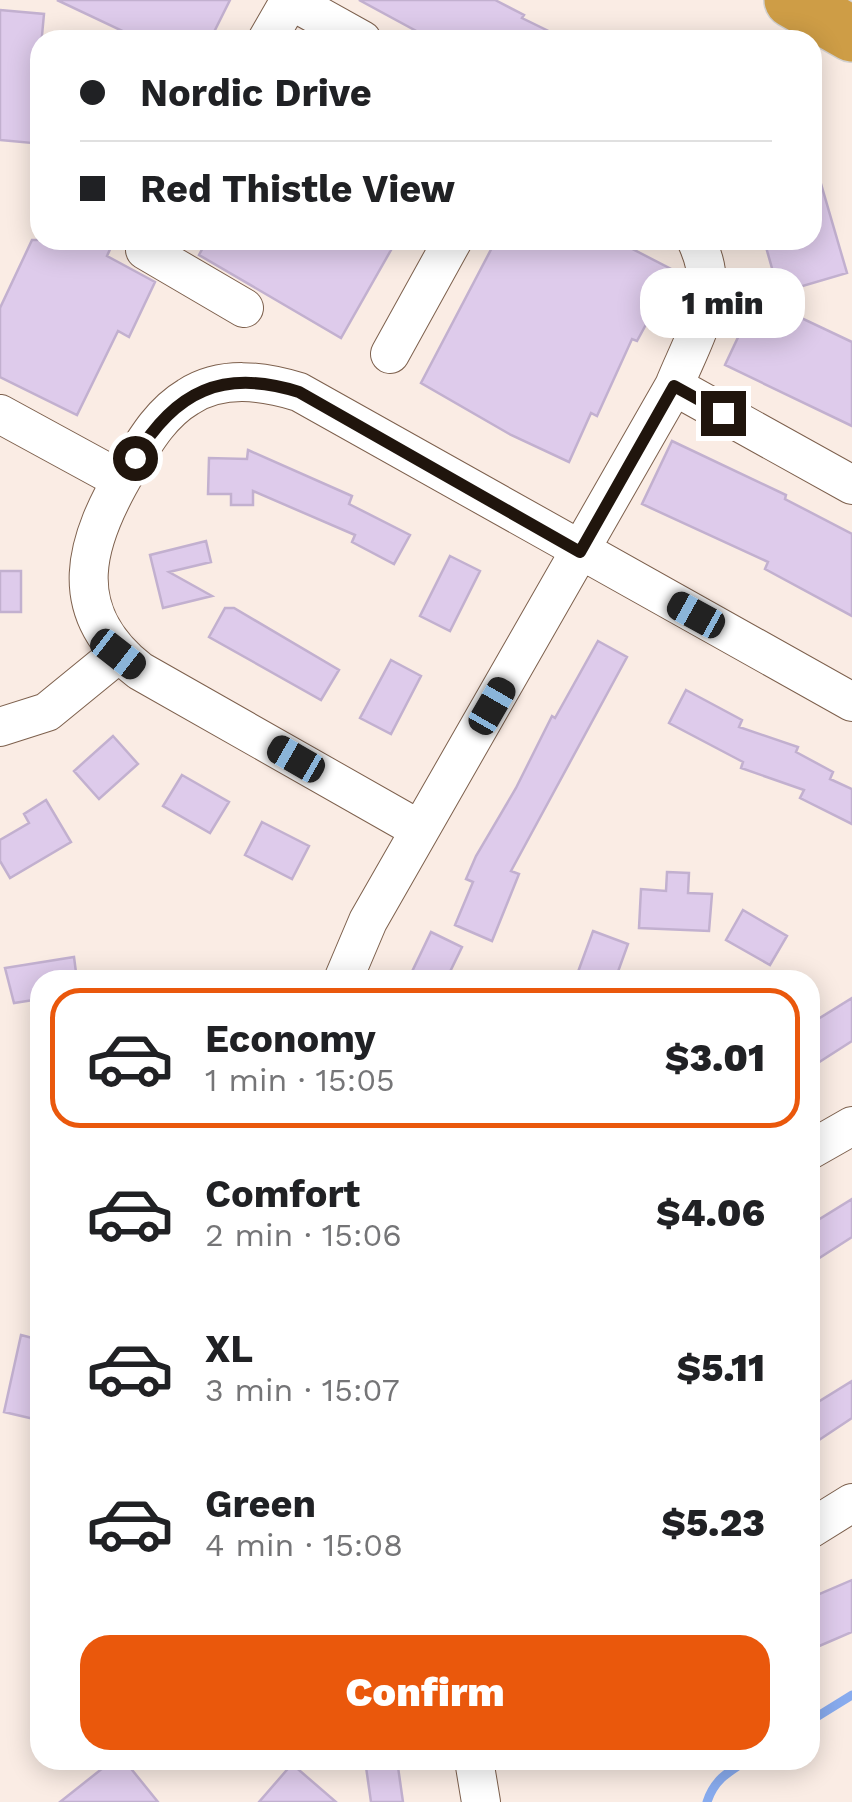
<!DOCTYPE html>
<meta charset="utf-8">
<style>
body{margin:0;font-family:"Work Sans",sans-serif;background:#f2f2f2;color:#202124;height:100vh;display:flex;flex-direction:column;font-size:38px;white-space:nowrap}
*{box-sizing:border-box;margin:0}
p{font-size:32px;color:#757577}
.icon{flex:none;width:55px;height:55px;fill:none;stroke:currentColor;stroke-width:2;stroke-linecap:round;stroke-linejoin:round}
.map{position:relative;flex:1;overflow:hidden}
.drawer{position:absolute;left:30px;top:970px;width:790px;height:800px;display:flex;flex-direction:column;background:#fff;border-radius:30px;box-shadow:0 5px 25px #0003}
.drawer>*{flex:none}
.hud{position:absolute;left:30px;top:30px;width:792px;height:220px;border-radius:30px;box-shadow:0 5px 25px #0003;display:grid;align-content:center;height:220px;padding:0 50px;background:#fff}
.end{position:absolute;width:45px;height:45px;margin:-22px;border:12px solid #20150d;background:#fff;box-shadow:0 0 0 5px #fff}
.from{border-radius:50%}
.bubble{position:absolute;height:70px;border-radius:30px;background:#fff;box-shadow:0 5px 25px #0003;font-size:32px;font-weight:800;line-height:70px;text-align:center}
.car{position:absolute;width:30px;height:60px;margin:-30px -15px;border-radius:12px;box-shadow:0 0 8px 2px #0007;background:linear-gradient(#222 24%,#8ab4d8 0 40%,#222 0 76%,#8ab4d8 0 86%,#222 0)}
.hud b{display:flex;align-items:center;gap:35px;height:95px;font-size:38px}
.hud b+b{border-top:2px solid #e0e0e0}
.hud i{width:25px;height:25px;background:#202124}
ul{padding:18px 0 0;list-style:none}
li{display:flex;align-items:center;gap:30px;height:140px;margin:0 20px 15px;padding:0 30px;border:5px solid transparent;border-radius:30px}
li div{flex:1}
li b{display:block;font-size:38px}
li em{font-style:normal;font-weight:800}
li.on{border-color:#ea580c}
li>.icon{width:90px;height:90px;stroke-width:1.5}
.cta{display:flex;gap:20px;margin-top:auto;padding:20px 50px}
.cta a{flex:1;height:115px;border-radius:30px;background:#ea580c;color:#fff;font-size:40px;font-weight:800;line-height:115px;text-align:center}
.map>svg:first-child{display:block}
.lines{fill:none;stroke-linecap:round;stroke-linejoin:round}
.stream{stroke:#88abee;stroke-width:9}
.building{fill:#decbeb;stroke:#c2b0cf;stroke-width:2.5}
.minor-casing{stroke:#7d604d;stroke-width:40}
.highway-casing{stroke:#d2d0cf;stroke-width:58}
.minor{stroke:#fff;stroke-width:38}
.highway{stroke:#ce9d46;stroke-width:55}
.route{stroke:#20150d;stroke-width:12}
</style>
<div class="map">
<svg width="852" height="1802" viewBox="0 0 852 1802">
<rect width="100%" height="100%" fill="#faece4"/>
<g class="lines">
<path class="stream" d="M810,1721L852,1695
M707,1802C714,1780 728,1772 747,1760"/>
</g>
<path class="building" d="M57,0H230L210,40H126L129,34Z
M359,0H495L524,15L522,18L567,40H433Z
M0,10L44,14L32,143L0,140Z
M812,177H819L847,273L779,293L764,240H812Z
M32,240H96L111,247L107,256L155,282L129,337L118,331L77,415L0,377V308Z
M207,240H374L391,250L341,338L199,255Z
M496,240H615L675,271L637,341L632,339L597,416L591,413L569,462L511,435L421,383Z
M757,297L852,342V426L725,365Z
M672,441L786,495L785,499L852,534V616L765,569L768,562L642,504Z
M248,450L352,496L349,504L410,535L394,564L352,542L355,535L253,491V505H231V494H208L209,458L247,459Z
M206,541L211,562L169,572L212,596L163,608L150,555Z
M450,556L480,571L450,631L420,616Z
M0,571H21V612H0Z
M225,608H234L339,670L321,700L209,637Z
M598,641L627,657L511,871L519,874L492,941L455,925L473,882L466,879L476,856L516,788L552,716L555,718Z
M391,660L421,676L391,734L360,718Z
M686,690L742,720L739,727L798,747L796,752L833,772L830,779L852,789V824L800,798L804,790L741,768L743,762L669,723Z
M113,736L138,764L99,799L74,771Z
M182,775L229,802L210,833L163,806Z
M46,800L71,842L10,878L0,861V840L29,823L24,814Z
M262,822L309,846L292,879L245,855Z
M667,872L689,873L688,893L712,894L709,931L639,928L641,889L666,891Z
M743,910L787,936L770,965L726,940Z
M593,931L628,944L615,980H575Z
M431,932L462,947L446,980H408Z
M74,957L77,980H40V999L14,1003L5,968Z
M852,998V1041L810,1068V1024Z
M852,1199V1237L810,1264V1225Z
M21,1335L40,1340V1395L34,1419L4,1412Z
M852,1381V1418L810,1446V1407Z
M852,1580V1632L810,1650V1598Z
M113,1760H124L158,1802H60Z
M365,1760H397L403,1802H371Z
M292,1764L336,1802H259Z"/>
<g class="lines">
<defs>
<path id="minor" d="M267,40L290,0L362,40
M145,250L244,308
M390,354L453,240
M674,386L852,485
M0,414L121,480
M0,727L47,712L118,654
M420,830L140,671C62,610 85,540 129,467C145,441 161,413 188,397C222,375 263,381 299,392L852,702
M343,980L368,921L674,386C695,334 723,295 696,240
M810,1150L852,1126
M810,1529L852,1503
M474,1760L481,1802"/>
<path id="highway" d="M792,0L852,34"/>
</defs>
<use href="#minor" class="minor-casing"/>
<use href="#highway" class="highway-casing"/>
<use href="#minor" class="minor"/>
<use href="#highway" class="highway"/>
</g>
<g class="lines">
<path class="route" d="M135,458C175,391 223,368 299,392L580,552L674,386L723,413"/>
</g>
</svg>
<i class="end from" style="left:135px;top:458px"></i>
<i class="end" style="left:723px;top:413px"></i>
<div class="bubble" style="left:640px;top:268px;width:165px">1 min</div>
<i class="car" style="left:696px;top:615px;rotate:299deg"></i>
<i class="car" style="left:118px;top:654px;rotate:128deg"></i>
<i class="car" style="left:492px;top:706px;rotate:30deg"></i>
<i class="car" style="left:296px;top:759px;rotate:300deg"></i>
<div class="hud">
<b><i class="from"></i>Nordic Drive</b>
<b><i></i>Red Thistle View</b>
</div>
<section class="drawer">
<ul>
<li class="on"><svg class="icon" aria-label="car" viewBox="0 0 24 24"><path d="M5 17H2v-5l4-1 3-4h7l3 4 3 1v5h-3M9 17h6M6 11h13"/><circle cx="7" cy="17" r="2"/><circle cx="17" cy="17" r="2"/></svg><div><b>Economy</b><p>1 min · 15:05</p></div><em>$3.01</em></li>
<li><svg class="icon" aria-label="car" viewBox="0 0 24 24"><path d="M5 17H2v-5l4-1 3-4h7l3 4 3 1v5h-3M9 17h6M6 11h13"/><circle cx="7" cy="17" r="2"/><circle cx="17" cy="17" r="2"/></svg><div><b>Comfort</b><p>2 min · 15:06</p></div><em>$4.06</em></li>
<li><svg class="icon" aria-label="car" viewBox="0 0 24 24"><path d="M5 17H2v-5l4-1 3-4h7l3 4 3 1v5h-3M9 17h6M6 11h13"/><circle cx="7" cy="17" r="2"/><circle cx="17" cy="17" r="2"/></svg><div><b>XL</b><p>3 min · 15:07</p></div><em>$5.11</em></li>
<li><svg class="icon" aria-label="car" viewBox="0 0 24 24"><path d="M5 17H2v-5l4-1 3-4h7l3 4 3 1v5h-3M9 17h6M6 11h13"/><circle cx="7" cy="17" r="2"/><circle cx="17" cy="17" r="2"/></svg><div><b>Green</b><p>4 min · 15:08</p></div><em>$5.23</em></li>
</ul>
<div class="cta"><a>Confirm</a></div>
</section>
</div>
